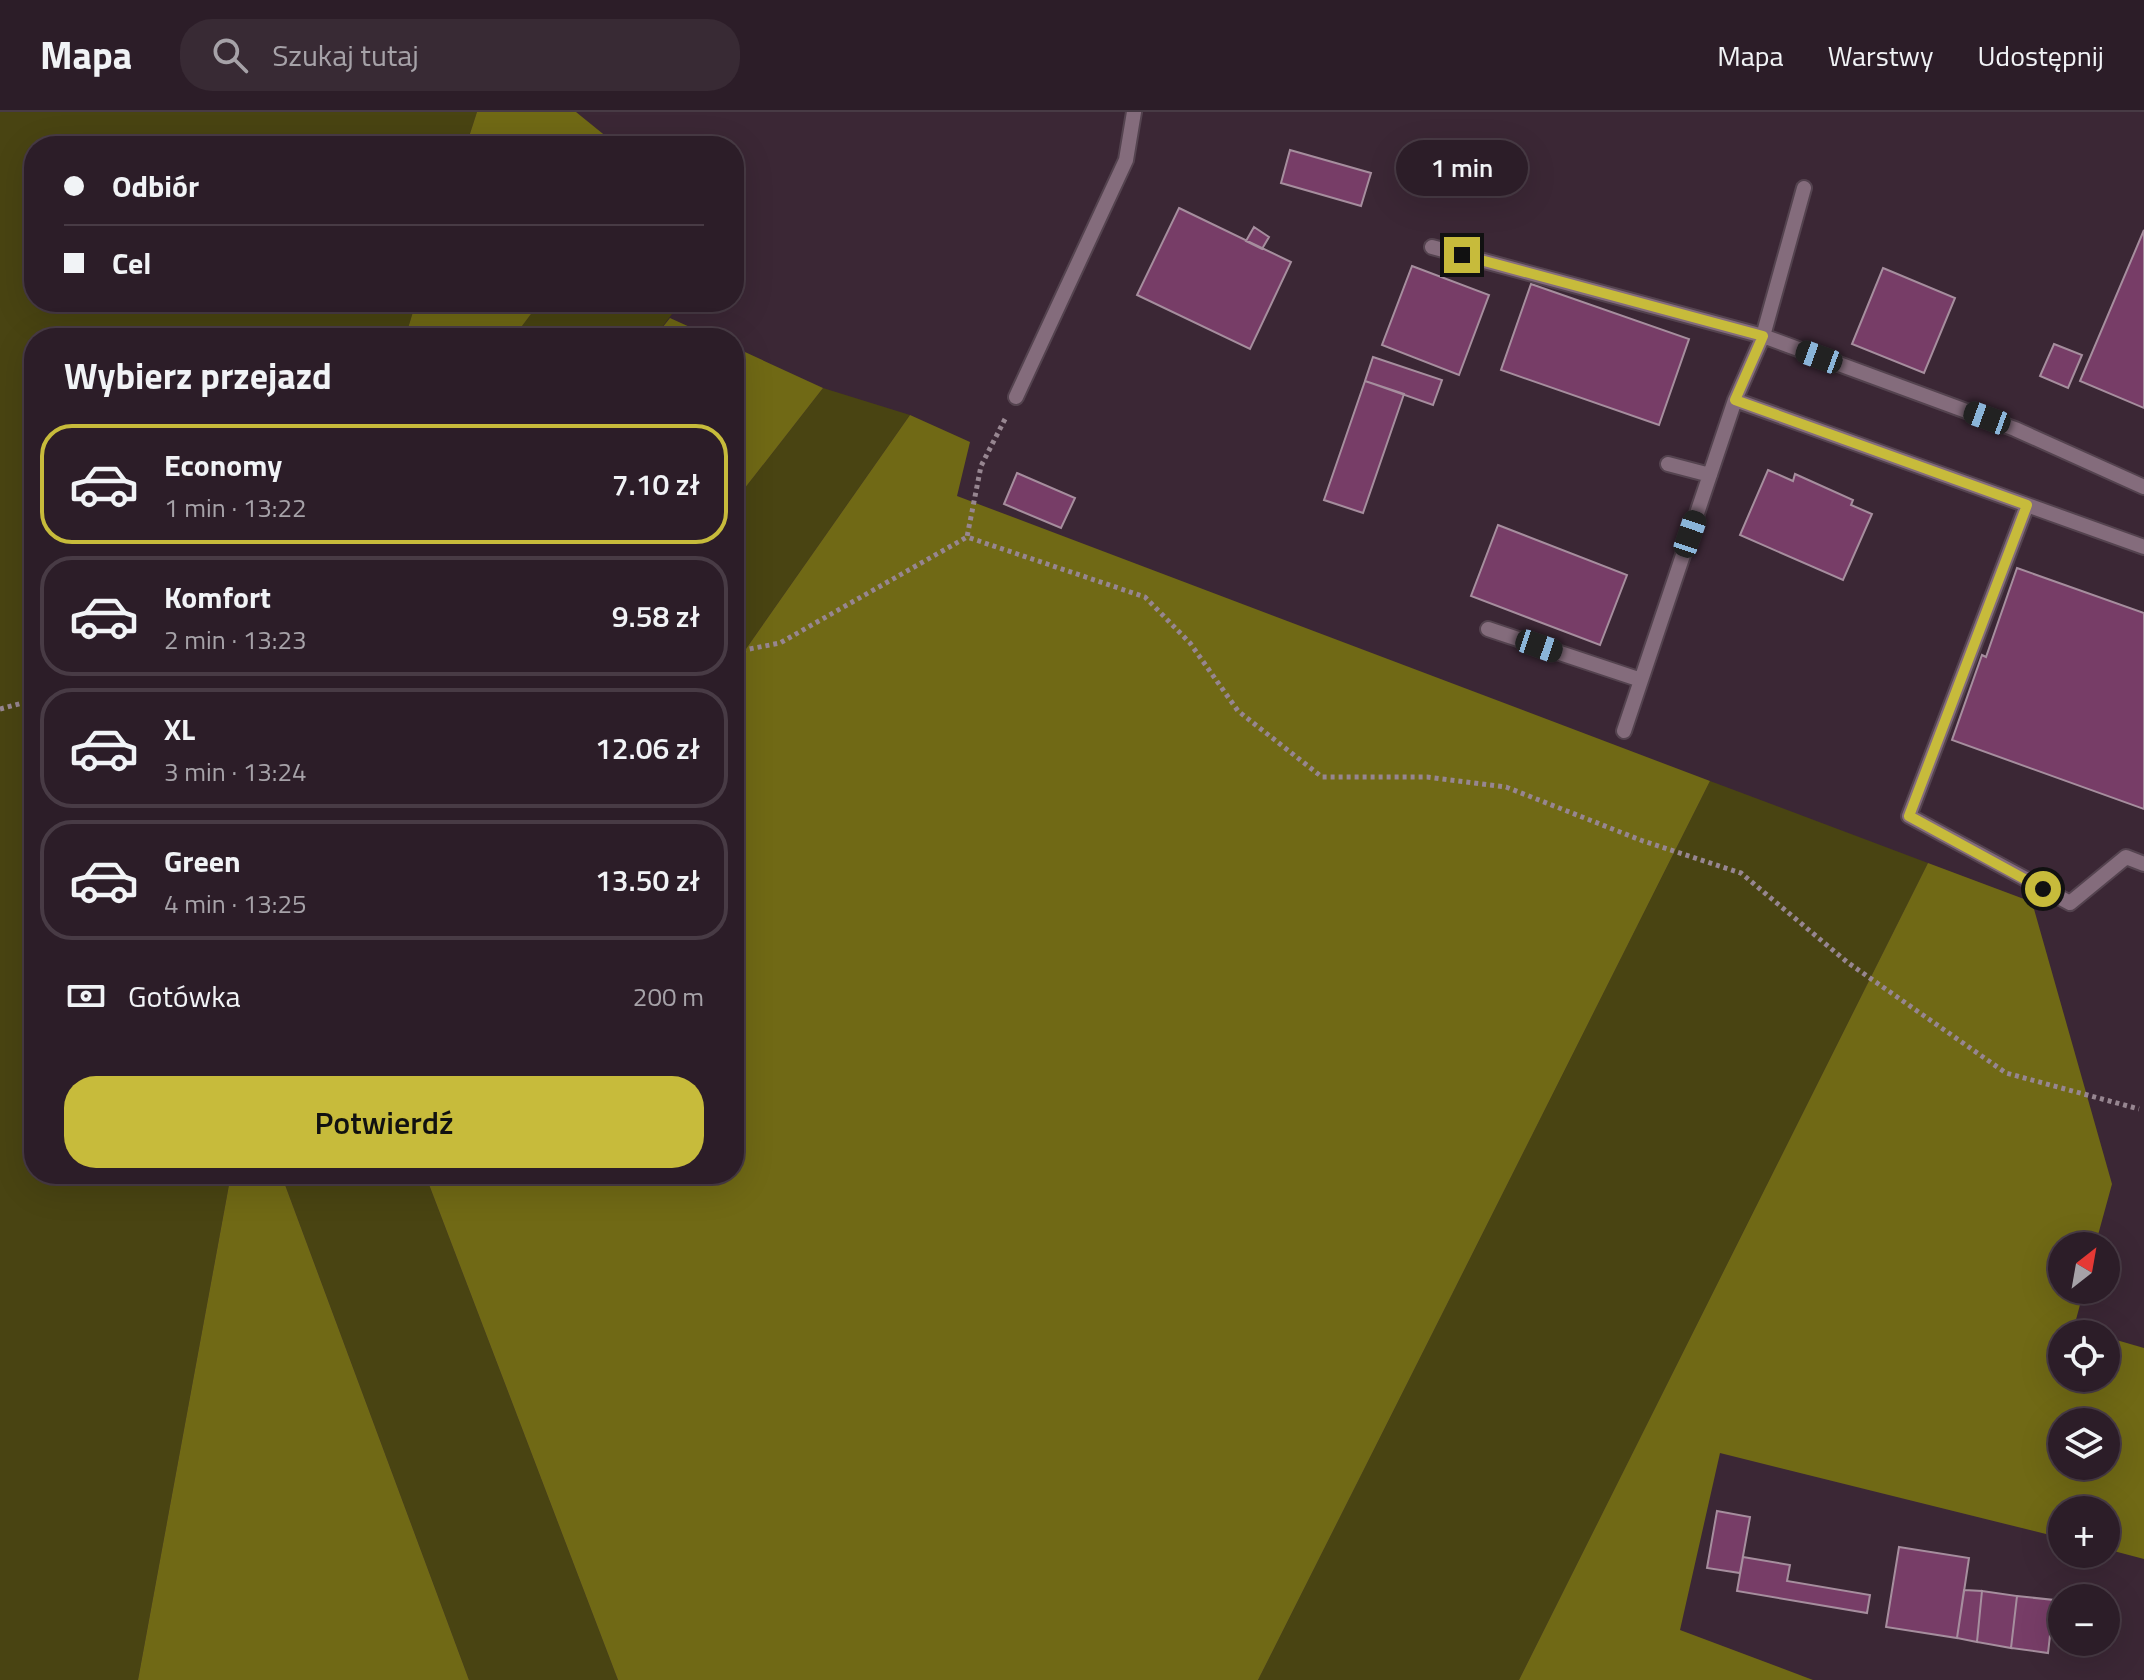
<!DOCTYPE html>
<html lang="pl">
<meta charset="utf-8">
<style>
body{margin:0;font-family:"Titillium Web",sans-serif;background:#382a34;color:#f1f3f6;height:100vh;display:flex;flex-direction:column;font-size:30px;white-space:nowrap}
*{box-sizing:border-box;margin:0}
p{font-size:26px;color:#a6a2a8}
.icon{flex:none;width:44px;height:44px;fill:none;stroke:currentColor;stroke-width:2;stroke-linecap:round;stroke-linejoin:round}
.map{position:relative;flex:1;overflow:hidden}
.sheet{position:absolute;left:24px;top:216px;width:720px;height:856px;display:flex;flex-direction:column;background:#2c1d28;border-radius:32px;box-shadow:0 8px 32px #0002,0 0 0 2px #483b45}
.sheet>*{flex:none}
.guide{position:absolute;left:24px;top:24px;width:720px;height:176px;border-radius:32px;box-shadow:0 8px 32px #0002,0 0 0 2px #483b45;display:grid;align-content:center;height:176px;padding:0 40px;background:#2c1d28}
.needle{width:52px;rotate:31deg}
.tools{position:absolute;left:2048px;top:1120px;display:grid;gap:16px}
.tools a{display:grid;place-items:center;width:72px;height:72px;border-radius:50%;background:#2c1d28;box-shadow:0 8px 32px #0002,0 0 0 2px #483b45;font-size:40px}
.end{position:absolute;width:36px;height:36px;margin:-18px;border:10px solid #c7bb3b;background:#111;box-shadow:0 0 0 4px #111}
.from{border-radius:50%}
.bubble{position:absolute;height:56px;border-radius:28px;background:#2c1d28;box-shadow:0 8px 32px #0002,0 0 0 2px #483b45;font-size:26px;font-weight:600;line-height:56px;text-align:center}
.car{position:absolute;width:24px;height:48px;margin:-24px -12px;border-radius:10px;box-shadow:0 0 6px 2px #0007;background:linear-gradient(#222 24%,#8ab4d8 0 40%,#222 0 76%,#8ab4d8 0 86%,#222 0)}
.guide b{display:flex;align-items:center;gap:28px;height:76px;font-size:30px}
.guide b+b{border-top:2px solid #483b45}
.guide i{width:20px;height:20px;background:#f1f3f6}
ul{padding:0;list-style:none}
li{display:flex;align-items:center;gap:24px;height:120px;margin:0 16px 12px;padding:0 24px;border:4px solid #483b45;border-radius:32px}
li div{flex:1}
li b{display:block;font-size:30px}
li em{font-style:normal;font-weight:600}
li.selected{border-color:#c7bb3b}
li>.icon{width:72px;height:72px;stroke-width:1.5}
h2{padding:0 40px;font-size:36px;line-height:96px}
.pay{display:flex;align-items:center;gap:20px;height:88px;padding:0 40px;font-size:30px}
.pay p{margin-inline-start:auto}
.cta{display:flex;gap:16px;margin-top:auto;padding:16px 40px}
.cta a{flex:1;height:92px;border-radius:32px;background:#c7bb3b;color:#111;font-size:32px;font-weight:600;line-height:92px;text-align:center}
header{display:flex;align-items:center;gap:48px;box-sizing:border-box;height:112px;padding:0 40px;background:#2c1d28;border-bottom:2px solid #483b45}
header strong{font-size:38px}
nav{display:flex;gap:44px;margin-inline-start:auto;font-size:28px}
.search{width:560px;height:72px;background:#382a34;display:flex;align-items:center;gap:20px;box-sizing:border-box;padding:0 28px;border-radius:32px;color:#a6a2a8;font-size:30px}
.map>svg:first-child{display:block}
.green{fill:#494412}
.forest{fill:#706915;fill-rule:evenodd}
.building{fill:#773d67;stroke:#a68e9e;stroke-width:2}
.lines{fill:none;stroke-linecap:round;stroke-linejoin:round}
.service-casing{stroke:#54434f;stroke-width:18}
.path{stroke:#978691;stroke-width:5;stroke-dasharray:4 4;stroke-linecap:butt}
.service{stroke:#846c7c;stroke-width:14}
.route{stroke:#c7bb3b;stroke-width:10}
</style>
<header>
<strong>Mapa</strong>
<div class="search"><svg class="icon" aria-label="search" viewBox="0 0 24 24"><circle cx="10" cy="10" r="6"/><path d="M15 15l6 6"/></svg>Szukaj tutaj</div>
<nav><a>Mapa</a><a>Warstwy</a><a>Udostępnij</a></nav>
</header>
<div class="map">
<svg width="2144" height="1568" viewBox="0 0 2144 1568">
<rect width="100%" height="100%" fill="#3b2735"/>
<path class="green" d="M0,0H477L466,34H34V190H416L405,226H34V1062H231L138,1568H0Z
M540,190H681L654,226H513Z
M823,276L910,303L734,554V390Z
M1710,669L1928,751L1519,1568H1258Z
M281,1062H425L618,1568H469Z"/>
<path class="forest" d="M477,0H576L618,34H466Z
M416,190H540L513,226H405Z
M670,206L714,226H654Z
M734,235L823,276L734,390Z
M910,303L970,330L957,384L1710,669L1258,1568H618L425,1062H734V554Z
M1928,751L2032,790L2112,1072L2095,1134H2062V1178H2084L2074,1215L2095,1222H2062V1266H2106V1225L2144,1236V1447L2106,1437V1398H2062V1426L1720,1341L1680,1518L1813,1568H1519ZM2106,1310V1354H2062V1310Z
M231,1062H281L469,1568H138Z"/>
<path class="building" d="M1290,38L1371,61L1361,94L1281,71Z
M1179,96L1291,150L1250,237L1137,183Z
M1254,115L1269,125L1262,137L1246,129Z
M2144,118V296L2080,269Z
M1412,154L1489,183L1459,263L1382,233Z
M1883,156L1955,186L1924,261L1852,232Z
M1531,172L1689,227L1659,313L1501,258Z
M2054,232L2082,243L2068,276L2040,264Z
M1373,245L1442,268L1433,293L1365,269Z
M1365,269L1404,282L1363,401L1324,388Z
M1768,358L1793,369L1795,362L1853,388L1851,393L1872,402L1843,468L1740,423Z
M1017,361L1075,386L1061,416L1004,392Z
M1498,413L1627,463L1600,533L1471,484Z
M2017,456L2144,501V697L1952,628L1982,543L1986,545Z
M1717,1399L1750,1405L1740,1461L1707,1456Z
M1899,1435L1969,1446L1957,1526L1886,1515Z
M1743,1445L1790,1453L1787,1469L1870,1483L1867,1501L1737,1479Z
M1964,1478L1982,1479L1977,1530L1957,1526Z
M1982,1479L2017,1484L2011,1536L1977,1530Z
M2017,1484L2054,1488L2048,1541L2011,1536Z"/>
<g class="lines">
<defs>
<path id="service" d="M1432,135L1763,224L1804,76
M1016,285L1126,48L1134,0
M1735,288L2144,435
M1668,352L1710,363
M2027,393L1909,704L2070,791L2126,745L2144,752
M1488,517L1641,568
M1624,619L1735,288L1763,224L2015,317L2144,375"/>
</defs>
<use href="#service" class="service-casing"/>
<path class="path" d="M1005,307L981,354L967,425L1145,485L1190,531L1238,599L1322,665H1427L1506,675L1643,729L1741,761L1847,850L2006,961L2139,997
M734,540L780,531L967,425
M0,597L34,588"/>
<use href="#service" class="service"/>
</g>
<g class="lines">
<path class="route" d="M1462,143L1763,224L1735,288L2027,393L1909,704L2043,777"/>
</g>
</svg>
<div class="tools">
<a><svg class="needle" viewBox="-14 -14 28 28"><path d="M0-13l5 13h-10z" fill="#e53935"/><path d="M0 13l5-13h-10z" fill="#a6a2a8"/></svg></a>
<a><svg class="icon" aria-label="locate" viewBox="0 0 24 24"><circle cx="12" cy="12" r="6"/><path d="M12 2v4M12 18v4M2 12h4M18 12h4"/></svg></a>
<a><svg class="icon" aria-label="layers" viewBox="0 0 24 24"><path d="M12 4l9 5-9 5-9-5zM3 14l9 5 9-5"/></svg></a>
<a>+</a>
<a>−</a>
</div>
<i class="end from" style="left:2043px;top:777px"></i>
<i class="end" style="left:1462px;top:143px"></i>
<div class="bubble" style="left:1396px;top:28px;width:132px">1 min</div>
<i class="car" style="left:1819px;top:245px;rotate:290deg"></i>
<i class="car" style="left:1987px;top:306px;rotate:290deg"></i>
<i class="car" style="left:1690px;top:422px;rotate:19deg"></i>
<i class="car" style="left:1539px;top:534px;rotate:109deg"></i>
<div class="guide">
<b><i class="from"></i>Odbiór</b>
<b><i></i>Cel</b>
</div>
<section class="sheet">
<h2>Wybierz przejazd</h2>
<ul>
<li class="selected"><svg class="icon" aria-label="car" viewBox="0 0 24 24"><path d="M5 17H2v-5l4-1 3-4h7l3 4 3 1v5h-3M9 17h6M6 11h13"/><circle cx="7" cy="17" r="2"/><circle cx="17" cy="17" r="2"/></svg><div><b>Economy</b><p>1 min · 13:22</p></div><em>7.10 zł</em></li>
<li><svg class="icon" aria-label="car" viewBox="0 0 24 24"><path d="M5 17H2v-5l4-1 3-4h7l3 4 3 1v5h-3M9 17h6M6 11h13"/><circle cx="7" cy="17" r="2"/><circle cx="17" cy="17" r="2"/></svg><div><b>Komfort</b><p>2 min · 13:23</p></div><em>9.58 zł</em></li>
<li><svg class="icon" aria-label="car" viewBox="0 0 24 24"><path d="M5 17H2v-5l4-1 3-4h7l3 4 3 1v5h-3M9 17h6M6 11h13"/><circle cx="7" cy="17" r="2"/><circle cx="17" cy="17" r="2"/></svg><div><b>XL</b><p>3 min · 13:24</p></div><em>12.06 zł</em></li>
<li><svg class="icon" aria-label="car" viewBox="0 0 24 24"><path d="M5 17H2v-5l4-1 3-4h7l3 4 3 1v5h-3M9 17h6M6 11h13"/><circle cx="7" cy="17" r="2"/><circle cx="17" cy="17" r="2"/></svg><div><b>Green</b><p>4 min · 13:25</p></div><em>13.50 zł</em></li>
</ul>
<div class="pay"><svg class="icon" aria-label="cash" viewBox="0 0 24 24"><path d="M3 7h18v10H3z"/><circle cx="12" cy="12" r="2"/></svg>Gotówka<p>200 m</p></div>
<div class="cta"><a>Potwierdź</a></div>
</section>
</div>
